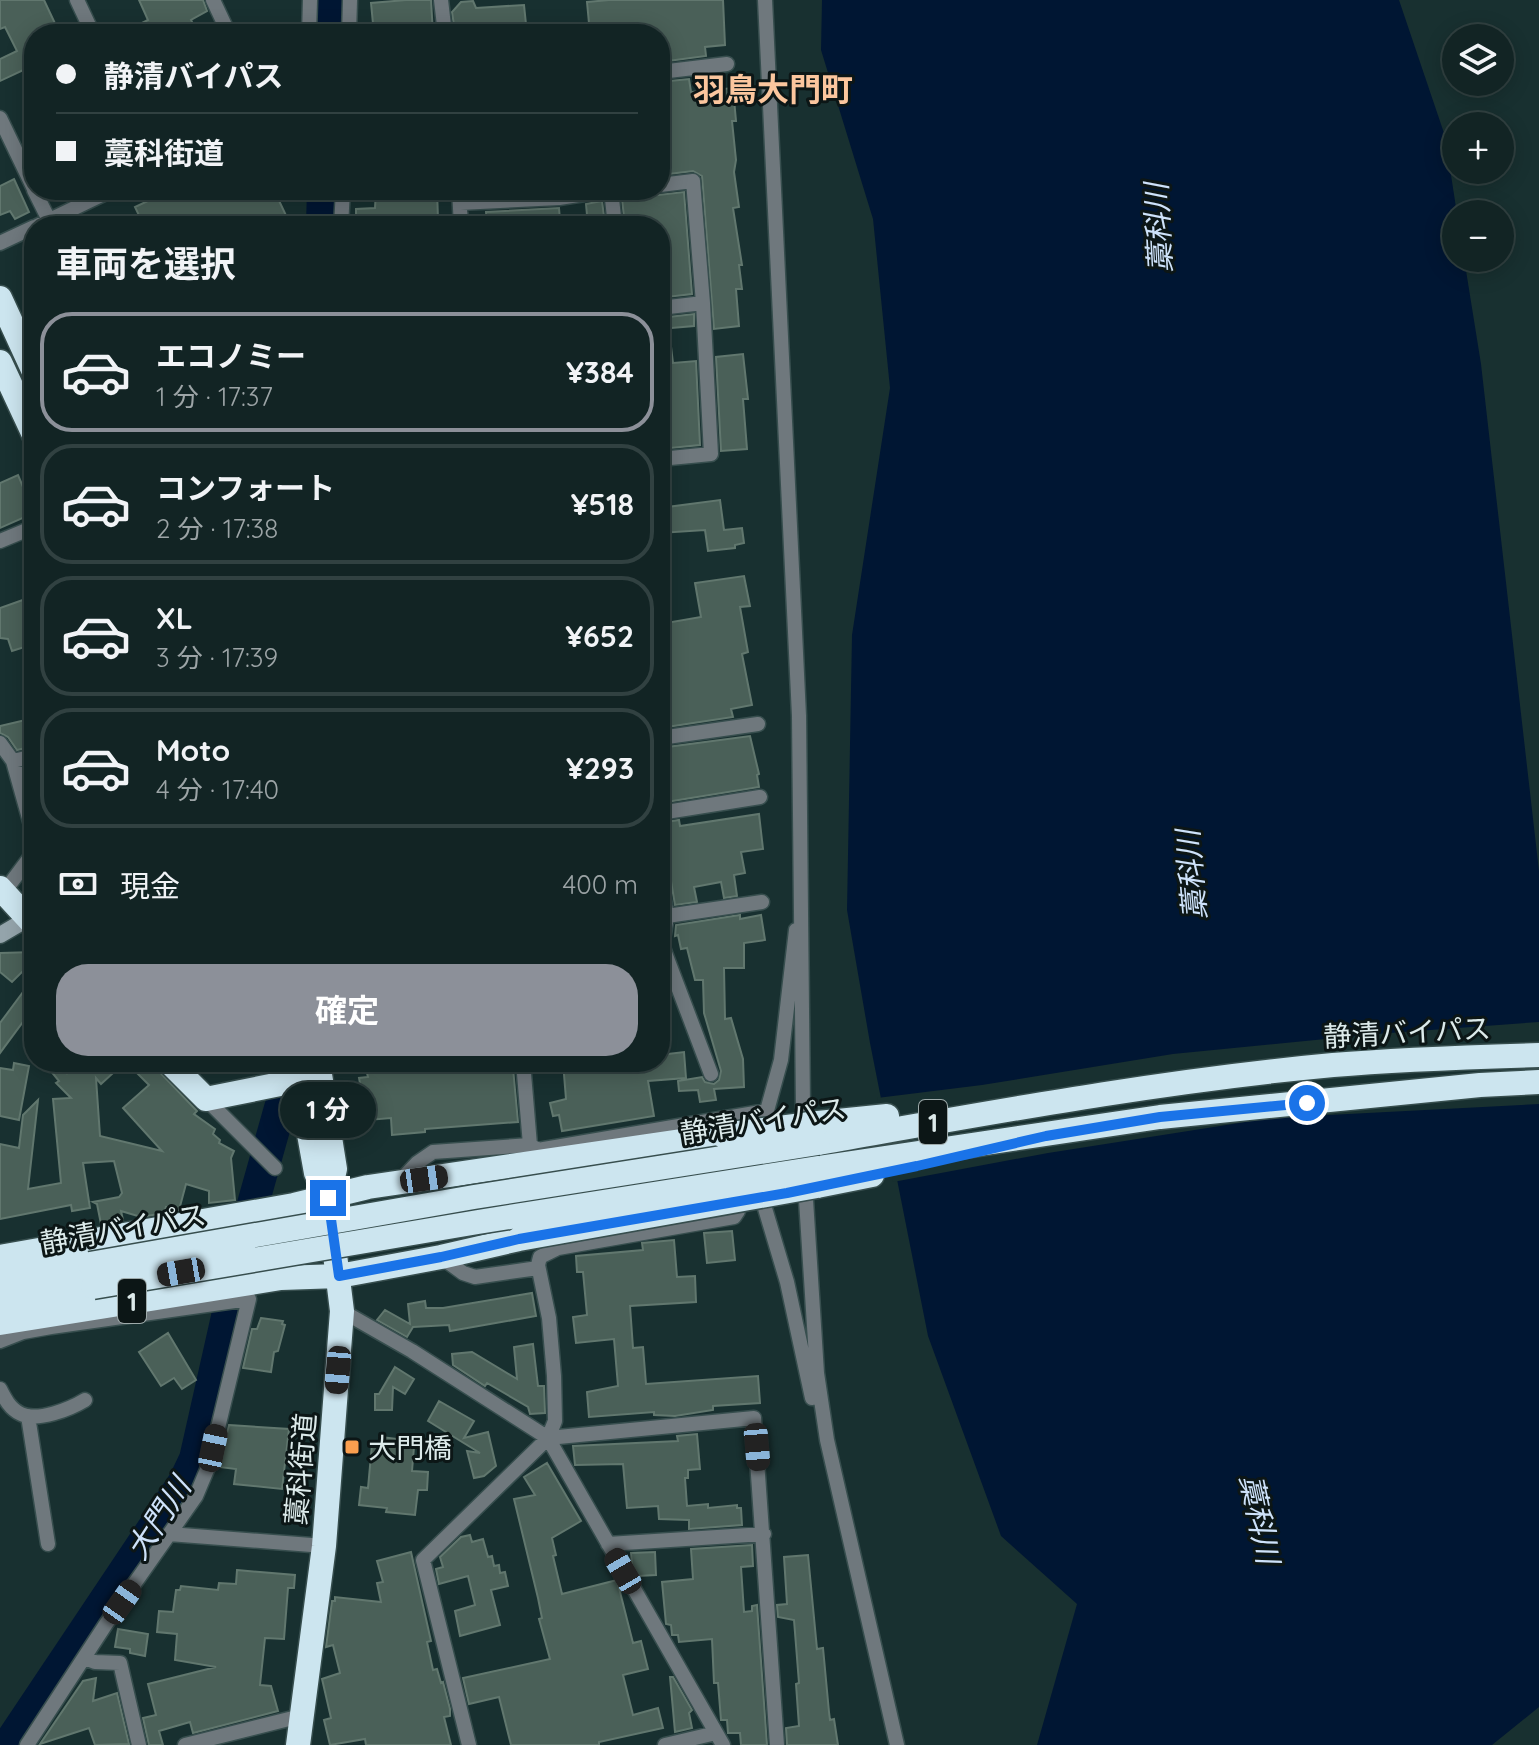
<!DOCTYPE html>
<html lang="ja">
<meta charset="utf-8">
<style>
body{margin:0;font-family:Quicksand,"Noto Sans JP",sans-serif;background:#1f3031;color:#f1f3f6;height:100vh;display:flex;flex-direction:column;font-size:30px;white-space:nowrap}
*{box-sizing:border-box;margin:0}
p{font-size:26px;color:#9ca4a6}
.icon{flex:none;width:44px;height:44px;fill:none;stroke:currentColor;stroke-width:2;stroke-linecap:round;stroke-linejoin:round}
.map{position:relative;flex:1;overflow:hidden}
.panel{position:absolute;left:24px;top:216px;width:646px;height:856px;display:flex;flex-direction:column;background:#122424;border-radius:32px;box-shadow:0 4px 20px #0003,0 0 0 2px #314141}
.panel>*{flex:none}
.banner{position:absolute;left:24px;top:24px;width:646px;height:176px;border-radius:32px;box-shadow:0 4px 20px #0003,0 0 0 2px #314141;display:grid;align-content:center;height:176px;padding:0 32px;background:#122424}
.buttons{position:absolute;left:1442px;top:24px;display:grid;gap:16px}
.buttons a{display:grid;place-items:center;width:72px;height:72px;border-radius:50%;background:#122424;box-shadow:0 4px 20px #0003,0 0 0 2px #314141;font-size:40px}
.end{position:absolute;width:36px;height:36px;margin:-18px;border:10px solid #1a73e8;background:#fff;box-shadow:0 0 0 4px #fff}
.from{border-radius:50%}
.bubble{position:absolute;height:56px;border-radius:28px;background:#122424;box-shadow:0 4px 20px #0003,0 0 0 2px #314141;font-size:26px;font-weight:700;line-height:56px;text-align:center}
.car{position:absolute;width:24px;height:48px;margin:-24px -12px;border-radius:10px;box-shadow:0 0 6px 2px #0007;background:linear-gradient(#222 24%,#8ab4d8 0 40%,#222 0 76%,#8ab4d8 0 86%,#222 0)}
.banner b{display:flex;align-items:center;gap:28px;height:76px;font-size:30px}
.banner b+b{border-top:2px solid #314141}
.banner i{width:20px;height:20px;background:#f1f3f6}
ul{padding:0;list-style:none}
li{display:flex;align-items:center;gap:24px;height:120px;margin:0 16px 12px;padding:0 16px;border:4px solid #314141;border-radius:32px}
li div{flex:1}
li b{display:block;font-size:30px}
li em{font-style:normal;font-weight:700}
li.current{border-color:#8c9099}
li>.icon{width:72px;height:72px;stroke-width:1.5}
h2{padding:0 32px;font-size:36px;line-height:96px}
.pay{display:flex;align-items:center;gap:20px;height:88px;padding:0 32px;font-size:30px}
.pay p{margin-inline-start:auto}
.action{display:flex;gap:16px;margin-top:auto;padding:16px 32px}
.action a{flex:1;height:92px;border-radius:32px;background:#8c9099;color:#fff;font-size:32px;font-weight:700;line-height:92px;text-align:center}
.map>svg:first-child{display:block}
.water{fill:#001633}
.pier{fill:#183030}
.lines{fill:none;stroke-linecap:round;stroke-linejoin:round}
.river{stroke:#001633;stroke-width:32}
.building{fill:#4a6058;stroke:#61776e;stroke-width:2}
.street-casing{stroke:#374e4e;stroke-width:17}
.secondary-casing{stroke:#374e4e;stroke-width:19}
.highway-casing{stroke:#374e4e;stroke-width:27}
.street{stroke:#6f787d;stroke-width:14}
.secondary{stroke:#94a4ab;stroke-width:16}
.highway{stroke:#cce5ef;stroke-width:24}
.highway-bridge-casing{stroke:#374e4e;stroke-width:27;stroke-linecap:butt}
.highway-bridge{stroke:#cce5ef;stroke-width:24}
.route{stroke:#1a73e8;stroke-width:10}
.poi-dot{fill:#fa9f4f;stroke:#0c1616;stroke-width:3}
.labels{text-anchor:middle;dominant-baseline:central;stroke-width:6;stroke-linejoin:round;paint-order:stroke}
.shield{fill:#0c1616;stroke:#9eaaaa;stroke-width:2}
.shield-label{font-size:26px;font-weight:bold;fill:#dceaea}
.street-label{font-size:28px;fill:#dceaea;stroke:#0c1616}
.poi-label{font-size:28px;fill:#dceaea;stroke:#0c1616;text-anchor:start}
.water-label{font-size:30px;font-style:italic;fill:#cee2fa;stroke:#0c1616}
.quarter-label{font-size:32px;font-weight:bold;fill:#fbc69e;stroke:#0c1616}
</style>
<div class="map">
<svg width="1539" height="1745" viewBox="0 0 1539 1745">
<rect width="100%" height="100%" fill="#183030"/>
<path class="water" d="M822,0H1399L1445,136L1457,214L1456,258H1464L1481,364L1539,871V1707L1492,1745H1037L1077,1604L1001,1536L928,1336L870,1043L847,910L852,635L890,388L873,219L821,50Z"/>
<path class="pier" d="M1539,1022V1104L1271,1118L1048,1153L893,1182L877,1098L982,1085L1173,1054L1376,1034Z"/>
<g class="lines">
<path class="river" d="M329,34L330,0
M322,226L323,190
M253,1204L280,1108
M8,1745L184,1482L195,1459L229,1308"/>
</g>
<path class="building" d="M0,0H44L60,34H34V65L0,81V59L17,51L5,27L0,29Z
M139,0H203L207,11L191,20L198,34H120L148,20Z
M406,0H431L433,34H374L371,3Z
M609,0H723L725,45L705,47L706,56L660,62V34H590L587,2Z
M473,1L476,8L524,5L527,34H496L491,30L455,32L452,12L461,2Z
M689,79L691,92L733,88L736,121H732L736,160L734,172L739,207L733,208L742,265H739L742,289H736L739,326L714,329L702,176L693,171L660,175V132H665L660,82Z
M14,179L29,212L15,219L10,211L0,215V186Z
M171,190H274L291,226H144L135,207Z
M376,190H437L438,219L411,221V226H356V209L375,208Z
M621,190H623L624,199L684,192L692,294L667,297L660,226H625Z
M602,201L605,224L588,226L586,204Z
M559,208L560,220L551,221L552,226H487L486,212Z
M694,314V326L660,329V318Z
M660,330H669L673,363L696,361L700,445L660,449Z
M743,354L748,399H743L747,449L721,451L716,357Z
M18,475L34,513L0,528V483Z
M720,500L724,530L742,528L744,543L735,545V548L708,551L705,530L660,533V508Z
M744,576L750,606L740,607L748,652L742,654L752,705L731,709L733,717L660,728V624L701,617L695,583Z
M34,596V644L12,651L8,639L0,638V608Z
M34,718V746L17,750L8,737L0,733V726Z
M750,736L759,774L757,775L759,787L660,803V748Z
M759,814L763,849L741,852L745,873L734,875L737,896L724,898L721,882L694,887L697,902L675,905L670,875L663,869L665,867L660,823L679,820L680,826Z
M740,915V919L761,915L765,940L744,943V968H724L725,1019L731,1018L743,1059L744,1087L714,1089L716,1100L700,1102L698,1090L679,1091L678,1081L702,1077L705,1082L714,1084L719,1080L721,1071L704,1013L703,980H695L687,948L681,949L678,935L675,936L676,925Z
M34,952V960L12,982L0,972V953Z
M26,988L34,996V1007L0,1053V1023Z
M684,1052L686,1078L648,1081L654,1116L562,1131L559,1115L553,1116L550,1103L566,1099L563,1062H660V1055Z
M55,1062H101L112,1074L101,1084L96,1078L100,1136L162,1151L123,1108L149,1085L126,1062H150L197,1111L194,1114L215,1129L213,1134L220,1140L219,1143L234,1151L231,1158L235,1200L209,1203V1191L186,1184L179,1210L166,1207L164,1213L141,1217L121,1211L123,1220L101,1224L97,1204L93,1202L119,1197L122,1193L114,1161L83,1163L90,1208L72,1211L71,1205L0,1219V1144L19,1148L23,1115L38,1100L28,1189L61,1183L53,1099L71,1098L56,1083L59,1081L50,1070L65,1073Z
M14,1063L29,1066L19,1120L0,1116V1068L13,1070Z
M419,1067V1070L448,1067L449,1071L513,1068L518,1122L425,1129V1132L392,1135L391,1118L368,1120L366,1100H363L359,1078L368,1077L367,1073Z
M732,1231L735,1260L707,1263L704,1233Z
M674,1240L677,1277L695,1276L696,1302L630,1306L633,1348L643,1347L646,1384L758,1376L760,1403L713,1406V1410L675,1416L654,1415V1412L589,1417L587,1392L618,1386L614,1339L576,1343L573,1317L587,1315L583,1272H577L576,1256L643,1250L642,1243Z
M532,1293L536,1316L450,1331L449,1325L413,1327L407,1337L377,1320L385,1310L410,1324L408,1304L425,1301L426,1308H443Z
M261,1318L283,1321L282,1324L285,1325L278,1351L274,1352L271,1372L243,1368L252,1329H257Z
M168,1333L196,1380L182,1389L174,1378L161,1386L139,1352Z
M533,1344L538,1386H544L545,1413L530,1414L528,1407L487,1383L485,1386L453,1365L452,1354L472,1352L517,1379L514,1347Z
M395,1367L414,1379L405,1394L393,1387L392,1410H375V1394H379Z
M439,1401L474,1421L464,1438L488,1432L496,1466L484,1476L474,1478L467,1451L480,1453L428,1421Z
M229,1425L289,1429L282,1489L234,1484L236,1469L219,1467Z
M697,1434L700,1469L688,1470V1478H685L687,1506L708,1504V1508L737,1505V1508H741L742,1525L689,1529V1520L659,1519L658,1506L627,1508L623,1464L575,1465L573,1446L678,1441L677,1436Z
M381,1437L398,1439L397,1446L414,1447L412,1471L428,1472L427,1490H418L415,1515L386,1512L387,1508L359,1505L361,1487L368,1488L372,1444L381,1445Z
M547,1463L581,1521L552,1538L556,1555L553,1556L562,1594L617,1580L633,1643L641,1641L648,1669L623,1675L633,1715L658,1708L663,1728L599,1742V1745H511L499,1697L469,1704L463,1678L550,1659L539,1619L542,1618L538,1598L514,1499L535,1495L524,1477Z
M470,1535L472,1542L483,1539L488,1557L492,1556L494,1566L499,1565L500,1573L505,1572L508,1586L491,1590L500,1625L460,1636L455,1611L475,1605L468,1576L439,1584L436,1569L443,1567L440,1557L461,1537Z
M752,1545L753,1566L741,1567L744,1612L752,1611V1606L757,1605L767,1745H741L740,1733H728L727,1720H721L718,1683H714L712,1639L679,1642L678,1635H672L671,1625L666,1624L662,1582L693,1579L691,1549Z
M411,1552L431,1641L427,1642L433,1670L437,1669L441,1683L443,1682L450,1709V1716L444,1717L451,1745H366L365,1739L330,1745L324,1720L331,1718L322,1679L340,1673L333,1645L326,1647L332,1601H335V1597L381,1602L377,1583L383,1582L377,1561Z
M655,1552L656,1575L638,1576L632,1565L631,1553Z
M808,1555L817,1649L823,1648L829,1712L830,1720L834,1719L838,1745H787L786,1728L799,1726L796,1684L799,1683L794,1620L778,1617L777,1605L787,1604L784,1557Z
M237,1570L295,1575L294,1588H288L284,1639L265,1638L260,1685L271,1686L278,1711L193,1733L190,1722L159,1731L163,1745H149L143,1718L156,1715L148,1684L216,1667L175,1660L177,1634L157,1632L159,1611L173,1612L176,1590H180L181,1586L218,1590L219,1583L236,1584Z
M118,1629L148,1634L145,1656L130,1653V1649L115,1647Z
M670,1677H673L692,1710L689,1713L692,1728L675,1732Z
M96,1678L93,1701L117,1693L129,1744L95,1745L89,1728L40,1744L83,1681Z"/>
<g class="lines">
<defs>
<path id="street" d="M77,0L93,34
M213,0L229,34
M441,0L445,34
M765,0L799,716L803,1107
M309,34L310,0
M349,34L350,0
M660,72L727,64
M0,118L34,189
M660,185L693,181L703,303L711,454L660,459
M34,190L49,220
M459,190L461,226
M611,190L615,226
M460,203L559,198L610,190
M37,226L112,190
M341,226L343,190
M0,243L34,227
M660,308L703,303
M0,541L34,527
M660,738L758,724
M0,743L13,761L34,756
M13,761L34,836
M660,813L760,797
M660,878L667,916L662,945L711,1074
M4,892L34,852
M667,916L762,902
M523,1062L530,1145
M206,1099L275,1168
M765,1118L781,1060L796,930
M399,1182L417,1163L433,1152L530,1145L538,1150L766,1111
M805,1184L817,1373L827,1440L897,1745
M764,1205L787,1282L812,1398
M441,1257L463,1273L475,1277L538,1268
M342,1311L412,1351L548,1438L723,1745
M0,1341L23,1332L51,1327L249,1299L209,1465L196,1496L106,1624L27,1745
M0,1389C5,1399 10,1409 21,1414C38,1422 70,1409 85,1400
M28,1416L48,1544
M548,1438L754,1418L777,1745
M169,1534L324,1546
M608,1544L764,1534
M85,1658L95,1662L120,1663L139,1745
M185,1745L301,1716
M469,1745L423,1560L548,1438L555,1421L554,1376L549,1318L538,1265L540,1257L558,1248L734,1217L738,1211L736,1195
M665,1745L716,1733"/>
<path id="secondary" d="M0,935L34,915"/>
<path id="highway" d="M0,298L34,372
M0,362L34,435
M0,888L34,925
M169,1062L206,1099L300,1080
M296,1062L316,1173L328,1198L342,1311L324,1546L298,1745
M318,1062L335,1169L328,1198
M818,1123L887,1116
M818,1143C989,1113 1160,1081 1333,1065C1402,1059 1470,1057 1539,1055
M818,1168L1160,1117L1480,1085L1539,1082
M817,1186L872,1175
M0,1257L294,1205L368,1187L722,1135
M0,1279L90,1264
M0,1302L93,1287
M0,1323L281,1278L339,1276L441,1257L519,1239"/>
</defs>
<use href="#street" class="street-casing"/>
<use href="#secondary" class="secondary-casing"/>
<use href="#highway" class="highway-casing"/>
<use href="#street" class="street"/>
<use href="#secondary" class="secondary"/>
<use href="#highway" class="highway"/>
<defs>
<path id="highway-bridge" d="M722,1135L818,1123
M519,1239L817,1186
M90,1264L474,1197L818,1143
M93,1287L478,1222L818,1168"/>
</defs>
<use href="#highway-bridge" class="highway-bridge-casing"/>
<use href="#highway-bridge" class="highway-bridge"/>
</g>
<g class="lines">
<path class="route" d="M328,1198L339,1276L441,1257L519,1239L787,1193L917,1166L1046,1136L1160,1117L1307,1103"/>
</g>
<rect class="poi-dot" x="344" y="1439" width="16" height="16" rx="4"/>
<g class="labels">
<g class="shield">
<rect x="919" y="1100" width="28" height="44" rx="6"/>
<rect x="118" y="1279" width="28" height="44" rx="6"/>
</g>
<g class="shield-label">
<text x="933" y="1122">1</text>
<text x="132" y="1301">1</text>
</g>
<g class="street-label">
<text transform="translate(1407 1032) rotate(-3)">静清バイパス</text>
<text transform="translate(763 1120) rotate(-9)">静清バイパス</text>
<text transform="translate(123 1228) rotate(-10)">静清バイパス</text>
<text transform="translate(300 1469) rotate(-85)">藁科街道</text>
</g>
<g class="poi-label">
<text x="368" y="1447">大門橋</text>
</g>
<g class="water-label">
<text transform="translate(1158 228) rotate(-93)">藁科川</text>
<text transform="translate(1191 875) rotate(-95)">藁科川</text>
<text transform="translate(158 1518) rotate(-57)">大門川</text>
<text transform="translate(1260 1519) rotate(78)">藁科川</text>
</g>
<g class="quarter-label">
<text x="773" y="89">羽鳥大門町</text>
</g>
</g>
</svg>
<div class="buttons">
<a><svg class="icon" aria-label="layers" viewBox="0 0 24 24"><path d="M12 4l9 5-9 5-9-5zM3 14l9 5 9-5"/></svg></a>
<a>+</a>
<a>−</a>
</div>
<i class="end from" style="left:1307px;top:1103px"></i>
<i class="end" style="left:328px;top:1198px"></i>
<div class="bubble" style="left:280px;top:1082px;width:96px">1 分</div>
<i class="car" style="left:424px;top:1179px;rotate:82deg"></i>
<i class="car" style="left:181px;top:1272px;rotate:260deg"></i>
<i class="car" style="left:338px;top:1370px;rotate:185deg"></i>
<i class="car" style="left:757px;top:1447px;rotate:175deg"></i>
<i class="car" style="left:213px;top:1448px;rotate:12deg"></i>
<i class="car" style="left:623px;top:1571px;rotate:330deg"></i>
<i class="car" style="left:122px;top:1602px;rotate:35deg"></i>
<div class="banner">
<b><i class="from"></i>静清バイパス</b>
<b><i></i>藁科街道</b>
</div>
<section class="panel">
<h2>車両を選択</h2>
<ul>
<li class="current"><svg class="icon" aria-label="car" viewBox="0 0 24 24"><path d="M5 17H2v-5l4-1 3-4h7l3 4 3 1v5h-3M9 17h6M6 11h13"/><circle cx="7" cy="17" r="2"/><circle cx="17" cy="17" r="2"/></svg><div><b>エコノミー</b><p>1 分 · 17:37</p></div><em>¥384</em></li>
<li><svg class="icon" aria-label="car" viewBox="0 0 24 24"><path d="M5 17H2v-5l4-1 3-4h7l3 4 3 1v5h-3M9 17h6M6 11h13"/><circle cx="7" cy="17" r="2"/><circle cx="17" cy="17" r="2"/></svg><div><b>コンフォート</b><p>2 分 · 17:38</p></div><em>¥518</em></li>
<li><svg class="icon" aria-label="car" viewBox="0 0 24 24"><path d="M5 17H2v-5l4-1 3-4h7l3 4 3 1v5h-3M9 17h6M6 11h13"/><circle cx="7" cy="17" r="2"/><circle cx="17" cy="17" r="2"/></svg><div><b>XL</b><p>3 分 · 17:39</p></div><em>¥652</em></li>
<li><svg class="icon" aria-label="car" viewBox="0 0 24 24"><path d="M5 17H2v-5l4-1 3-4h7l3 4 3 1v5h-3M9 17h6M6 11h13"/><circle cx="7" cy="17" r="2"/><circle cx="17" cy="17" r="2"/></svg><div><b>Moto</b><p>4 分 · 17:40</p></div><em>¥293</em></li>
</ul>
<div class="pay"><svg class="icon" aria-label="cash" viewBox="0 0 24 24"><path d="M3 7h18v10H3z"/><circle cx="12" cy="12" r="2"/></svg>現金<p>400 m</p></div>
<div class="action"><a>確定</a></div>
</section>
</div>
